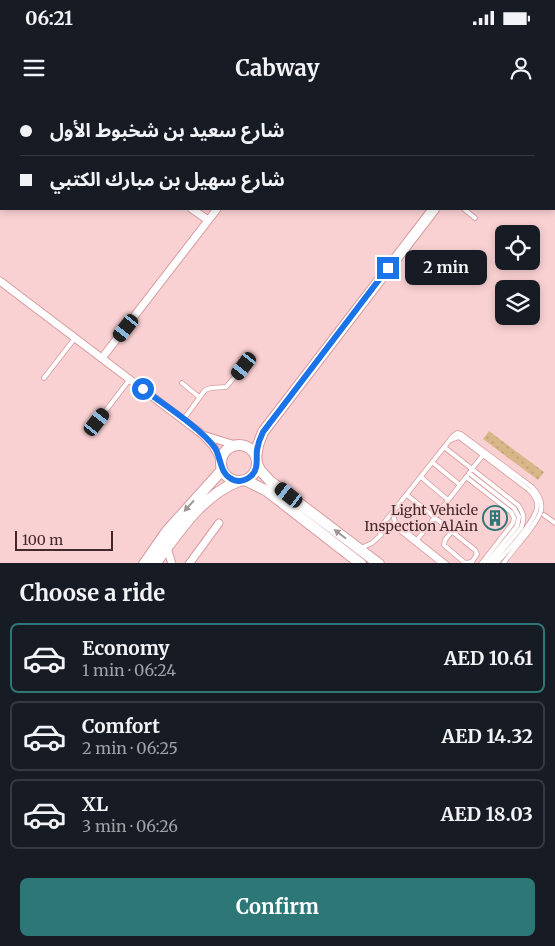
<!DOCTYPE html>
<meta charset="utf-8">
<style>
body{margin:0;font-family:Merriweather,"Noto Sans Arabic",serif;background:#20242c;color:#f1f3f6;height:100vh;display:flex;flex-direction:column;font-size:19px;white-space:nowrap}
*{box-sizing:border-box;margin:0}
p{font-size:16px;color:#9ea1a6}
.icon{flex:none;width:28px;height:28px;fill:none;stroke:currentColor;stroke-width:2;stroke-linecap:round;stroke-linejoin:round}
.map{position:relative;height:463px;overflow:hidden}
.drawer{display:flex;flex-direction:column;background:#171b24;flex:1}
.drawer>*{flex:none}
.banner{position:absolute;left:0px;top:0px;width:555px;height:110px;box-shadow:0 2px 8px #0003;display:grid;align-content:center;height:110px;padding:0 20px;background:#171b24}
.buttons{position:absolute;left:495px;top:125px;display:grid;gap:10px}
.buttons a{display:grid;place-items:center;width:45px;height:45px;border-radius:8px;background:#171b24;box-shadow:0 2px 8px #0003;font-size:25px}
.scale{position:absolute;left:15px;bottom:12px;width:98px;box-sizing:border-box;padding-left:5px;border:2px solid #412829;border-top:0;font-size:14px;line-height:18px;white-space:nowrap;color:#412829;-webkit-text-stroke:4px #fad1d3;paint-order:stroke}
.end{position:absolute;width:22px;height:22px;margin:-11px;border:6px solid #1a73e8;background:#fff;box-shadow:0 0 0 2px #fff}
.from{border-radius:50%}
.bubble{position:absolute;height:35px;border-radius:8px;background:#171b24;box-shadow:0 2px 8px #0003;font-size:16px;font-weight:700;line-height:35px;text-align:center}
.car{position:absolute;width:15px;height:30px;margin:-15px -8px;border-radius:6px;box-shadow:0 0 4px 1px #0007;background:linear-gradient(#222 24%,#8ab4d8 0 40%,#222 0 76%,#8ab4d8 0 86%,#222 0)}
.banner b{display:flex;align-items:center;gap:18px;height:48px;font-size:19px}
.banner b+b{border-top:1px solid #363941}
.banner i{width:12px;height:12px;background:#f1f3f6}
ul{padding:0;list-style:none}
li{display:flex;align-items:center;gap:15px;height:70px;margin:0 10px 8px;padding:0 10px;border:2px solid #363941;border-radius:8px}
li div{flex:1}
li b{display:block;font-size:19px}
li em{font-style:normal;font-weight:700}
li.selected{border-color:#2d7777}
li>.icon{width:45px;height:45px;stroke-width:1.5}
h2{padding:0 20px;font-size:22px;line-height:60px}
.cta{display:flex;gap:10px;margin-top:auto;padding:10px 20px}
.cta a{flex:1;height:58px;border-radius:8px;background:#2d7777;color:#fff;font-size:20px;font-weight:700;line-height:58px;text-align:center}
.status{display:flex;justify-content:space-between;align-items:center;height:35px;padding:0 25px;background:#171b24;direction:ltr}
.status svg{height:14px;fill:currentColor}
header{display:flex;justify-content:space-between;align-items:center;height:65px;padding:0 20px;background:#171b24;font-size:22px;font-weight:700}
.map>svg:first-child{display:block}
.park{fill:url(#park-dots)}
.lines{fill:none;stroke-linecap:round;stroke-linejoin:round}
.lane-casing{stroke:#d99a9e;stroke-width:5.5}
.street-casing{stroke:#d99a9e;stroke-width:9}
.secondary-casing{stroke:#d99a9e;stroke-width:12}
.path{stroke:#af8c8e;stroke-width:1;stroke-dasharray:1 4;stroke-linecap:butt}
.lane{stroke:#fff;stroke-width:4}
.street{stroke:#fff;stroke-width:7}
.secondary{stroke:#fff;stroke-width:10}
.oneway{fill:#a09494}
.route{stroke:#1a73e8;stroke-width:6}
.labels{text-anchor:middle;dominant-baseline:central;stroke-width:4;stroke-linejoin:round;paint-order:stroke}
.poi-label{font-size:14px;fill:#412829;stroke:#fad1d3;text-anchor:end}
</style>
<div class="status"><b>06:21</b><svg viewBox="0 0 49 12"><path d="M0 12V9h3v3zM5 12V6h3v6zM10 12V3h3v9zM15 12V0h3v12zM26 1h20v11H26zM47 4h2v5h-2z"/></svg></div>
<header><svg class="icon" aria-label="menu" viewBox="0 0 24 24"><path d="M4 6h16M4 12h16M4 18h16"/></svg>Cabway<svg class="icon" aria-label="person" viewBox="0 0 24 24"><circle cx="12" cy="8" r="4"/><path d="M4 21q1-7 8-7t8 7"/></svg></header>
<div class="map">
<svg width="555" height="464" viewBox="0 0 555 464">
<defs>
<pattern id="park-dots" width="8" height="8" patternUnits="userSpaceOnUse" patternTransform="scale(1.25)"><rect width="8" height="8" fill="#d9b687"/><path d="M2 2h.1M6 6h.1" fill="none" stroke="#bb9c75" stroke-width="1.8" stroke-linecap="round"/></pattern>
</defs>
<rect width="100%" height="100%" fill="#fad1d3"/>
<path class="park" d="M489,331L544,372L538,380L483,339Z"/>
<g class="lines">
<defs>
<path id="lane" d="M464,109L475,118
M44,278L75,238
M182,283L199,297
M183,320L205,290L211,288L226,287L244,266V263L241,259
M97,322L130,279
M451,340L459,337L529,390C534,395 538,400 537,407C536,421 506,452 496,464
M444,347L518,405C524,413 525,419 521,428L491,464
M432,362L460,385
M471,370L484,354
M469,373L514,408L519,417L517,426L486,464
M421,377L448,400
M466,377L511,412L514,418L513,423L481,464
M407,395L475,450L477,454L472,462L465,463L444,445L445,440L452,431
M393,412L395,423L447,464
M544,415L555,423
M383,426L390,424L393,425L442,464
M417,440L467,376
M361,448L372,443L381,435L379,429L453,336L457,333L461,334L532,387C550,406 539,418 526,435C518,445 510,454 503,464"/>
<path id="street" d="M50,0L52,1
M330,0L332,1
M299,1L300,0
M192,109L208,120
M0,181L203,335L213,346L221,360
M102,258L217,109
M206,336L235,345
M167,448L172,464
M189,464L219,423"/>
<path id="secondary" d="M515,1L516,0
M221 363a18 18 0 1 1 36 0a18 18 0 1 1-36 0Z
M256,358L258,345L263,332L434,109
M257,364L260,370L270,381L379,464
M245,380L267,391L361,464
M144,464L167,431L222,370
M155,464C179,432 201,396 239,381"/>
</defs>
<use href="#lane" class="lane-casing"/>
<use href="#street" class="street-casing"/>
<use href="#secondary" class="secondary-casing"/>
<path class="path" d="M224 363a15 15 0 1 1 30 0a15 15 0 1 1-30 0Z"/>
<use href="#lane" class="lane"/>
<use href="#street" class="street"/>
<use href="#secondary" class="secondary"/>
</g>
<defs><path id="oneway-solid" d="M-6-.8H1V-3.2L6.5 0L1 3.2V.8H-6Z" transform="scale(1.25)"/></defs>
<g class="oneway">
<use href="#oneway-solid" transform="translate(189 406) rotate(132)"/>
<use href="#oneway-solid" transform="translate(340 434) rotate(-143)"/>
</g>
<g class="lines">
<path class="route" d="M143,289C163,304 202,329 215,348C221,358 220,372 230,378C237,383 245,381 251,376C259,369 256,359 257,350C258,344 260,338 263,332L388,168"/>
</g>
<defs>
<symbol id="building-ring" viewBox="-11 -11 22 22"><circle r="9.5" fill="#fad1d3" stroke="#2d7777" stroke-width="1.5"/><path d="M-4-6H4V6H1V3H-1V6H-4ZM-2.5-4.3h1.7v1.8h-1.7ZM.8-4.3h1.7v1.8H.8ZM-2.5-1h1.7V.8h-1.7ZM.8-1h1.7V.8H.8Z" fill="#2d7777"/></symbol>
</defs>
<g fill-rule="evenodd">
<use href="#building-ring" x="481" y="404" width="28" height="28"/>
</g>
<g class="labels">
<g class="poi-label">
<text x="478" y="410">Light Vehicle<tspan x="478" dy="16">Inspection AlAin</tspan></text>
</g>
</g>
</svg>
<div class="buttons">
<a><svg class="icon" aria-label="locate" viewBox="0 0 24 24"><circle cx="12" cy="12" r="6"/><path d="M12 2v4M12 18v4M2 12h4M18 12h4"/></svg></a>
<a><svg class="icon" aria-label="layers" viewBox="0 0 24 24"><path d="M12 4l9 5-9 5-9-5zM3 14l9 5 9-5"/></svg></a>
</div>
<div class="scale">100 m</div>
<i class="end from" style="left:143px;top:289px"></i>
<i class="end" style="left:388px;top:168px"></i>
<div class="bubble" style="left:405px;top:150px;width:82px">2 min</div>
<i class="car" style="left:126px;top:228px;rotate:218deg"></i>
<i class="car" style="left:244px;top:266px;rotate:217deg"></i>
<i class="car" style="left:97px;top:322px;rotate:38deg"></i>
<i class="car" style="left:289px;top:395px;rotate:308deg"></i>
<div class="banner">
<b><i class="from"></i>شارع سعيد بن شخبوط الأول</b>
<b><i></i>شارع سهيل بن مبارك الكتبي</b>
</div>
</div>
<section class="drawer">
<h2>Choose a ride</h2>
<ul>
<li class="selected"><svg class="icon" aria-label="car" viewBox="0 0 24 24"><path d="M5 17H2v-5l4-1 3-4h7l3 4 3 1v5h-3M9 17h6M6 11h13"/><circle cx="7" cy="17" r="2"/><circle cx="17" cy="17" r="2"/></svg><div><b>Economy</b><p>1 min · 06:24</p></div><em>AED 10.61</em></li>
<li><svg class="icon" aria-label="car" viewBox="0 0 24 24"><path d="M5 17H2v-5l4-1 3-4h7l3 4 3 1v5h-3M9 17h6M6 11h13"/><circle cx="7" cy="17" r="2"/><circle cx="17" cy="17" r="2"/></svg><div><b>Comfort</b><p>2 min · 06:25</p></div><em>AED 14.32</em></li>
<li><svg class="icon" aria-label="car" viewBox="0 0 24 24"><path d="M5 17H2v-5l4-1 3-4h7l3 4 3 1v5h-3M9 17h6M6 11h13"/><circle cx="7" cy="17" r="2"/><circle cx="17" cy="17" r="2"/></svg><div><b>XL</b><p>3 min · 06:26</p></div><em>AED 18.03</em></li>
</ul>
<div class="cta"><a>Confirm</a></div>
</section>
